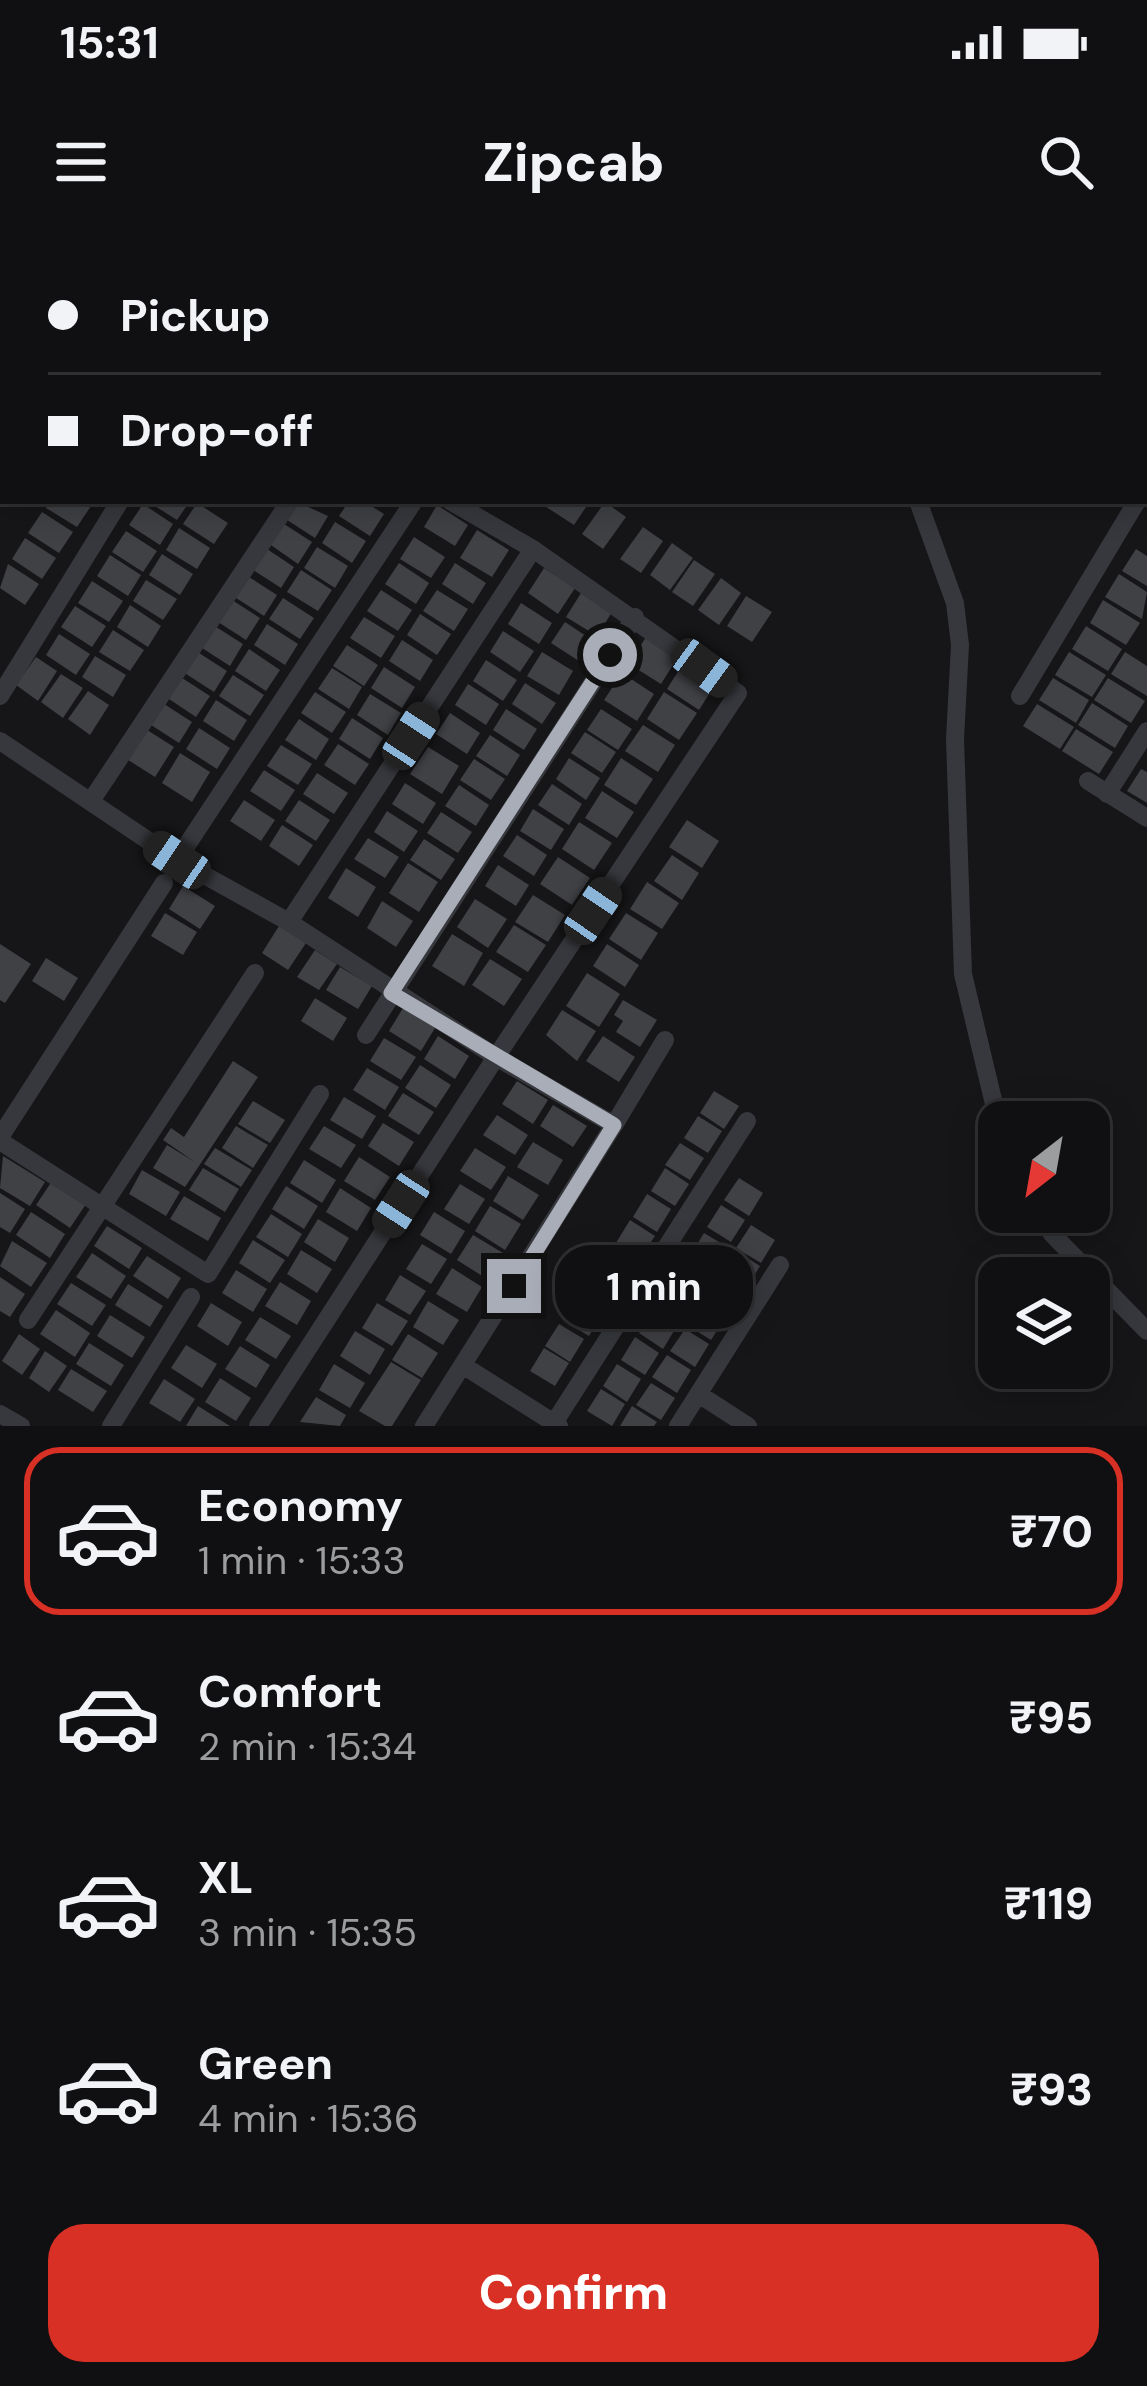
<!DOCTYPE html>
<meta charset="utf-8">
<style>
body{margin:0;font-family:"DM Sans",sans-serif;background:#19191b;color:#f1f3f6;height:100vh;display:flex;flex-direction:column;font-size:45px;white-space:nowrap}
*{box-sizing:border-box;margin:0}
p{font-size:39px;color:#9c9d9f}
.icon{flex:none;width:66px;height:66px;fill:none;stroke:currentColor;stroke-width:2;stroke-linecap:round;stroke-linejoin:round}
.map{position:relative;height:1186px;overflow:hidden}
.drawer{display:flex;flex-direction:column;background:#101012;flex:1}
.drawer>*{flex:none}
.hud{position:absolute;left:0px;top:0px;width:1149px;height:264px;box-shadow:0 6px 30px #0003,0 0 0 3px #303032;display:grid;align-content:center;height:264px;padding:0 48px;background:#101012}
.needle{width:78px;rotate:211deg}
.controls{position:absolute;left:978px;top:861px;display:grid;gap:24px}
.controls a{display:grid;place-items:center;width:132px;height:132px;border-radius:24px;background:#101012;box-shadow:0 6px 30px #0003,0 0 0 3px #303032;font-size:60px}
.end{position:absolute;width:54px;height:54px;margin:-27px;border:15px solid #a8adb8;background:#111;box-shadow:0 0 0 6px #111}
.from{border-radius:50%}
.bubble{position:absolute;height:84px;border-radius:36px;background:#101012;box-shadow:0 6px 30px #0003,0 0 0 3px #303032;font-size:39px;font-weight:800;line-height:84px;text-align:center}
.car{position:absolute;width:36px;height:72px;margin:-36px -18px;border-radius:15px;box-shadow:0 0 9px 3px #0007;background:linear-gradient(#222 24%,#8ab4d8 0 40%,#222 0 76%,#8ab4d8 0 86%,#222 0)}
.hud b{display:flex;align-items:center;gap:42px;height:114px;font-size:45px}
.hud b+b{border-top:3px solid #303032}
.hud i{width:30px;height:30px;background:#f1f3f6}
ul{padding:21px 0 0;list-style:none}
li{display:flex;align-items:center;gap:36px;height:168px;margin:0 24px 18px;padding:0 24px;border:6px solid transparent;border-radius:36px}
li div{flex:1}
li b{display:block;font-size:45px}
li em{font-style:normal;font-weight:800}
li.selected{border-color:#d93025}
li>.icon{width:108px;height:108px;stroke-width:1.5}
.button{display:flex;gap:24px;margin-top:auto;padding:24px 48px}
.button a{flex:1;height:138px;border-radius:36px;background:#d93025;color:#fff;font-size:48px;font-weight:800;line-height:138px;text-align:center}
.status{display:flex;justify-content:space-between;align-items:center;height:84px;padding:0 60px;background:#101012;direction:ltr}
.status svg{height:33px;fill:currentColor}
header{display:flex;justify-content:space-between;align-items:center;height:156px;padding:0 48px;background:#101012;font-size:54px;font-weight:800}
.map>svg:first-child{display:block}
.building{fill:#404145}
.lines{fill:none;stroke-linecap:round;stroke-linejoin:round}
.minor{stroke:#37383d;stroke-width:18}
.route{stroke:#a8adb8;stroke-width:15}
</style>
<div class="status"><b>15:31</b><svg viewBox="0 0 49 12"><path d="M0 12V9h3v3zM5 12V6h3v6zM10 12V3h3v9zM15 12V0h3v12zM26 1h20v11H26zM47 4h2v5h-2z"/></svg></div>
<header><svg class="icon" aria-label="menu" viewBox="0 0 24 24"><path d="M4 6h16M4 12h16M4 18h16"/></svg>Zipcab<svg class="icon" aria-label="search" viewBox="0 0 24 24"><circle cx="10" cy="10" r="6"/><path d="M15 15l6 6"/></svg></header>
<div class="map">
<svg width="1147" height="1186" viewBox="0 0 1147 1186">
<rect width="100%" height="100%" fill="#161618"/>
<path class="building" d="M50,261H83L91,266L77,287L46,268Z
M147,261H190L177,280Z
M295,261L328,276L315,298L284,278Z
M349,261H363L384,274L370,296L339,276Z
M537,261H590L574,285Z
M605,262L626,277L603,309L582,294Z
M197,263L228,283L214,304L183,284Z
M143,264L173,284L160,305L129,285Z
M437,265L468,285L455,306L424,287Z
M42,272L73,292L59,313L28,293Z
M281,282L312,302L298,324L268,303Z
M335,282L366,301L352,323L322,303Z
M643,287L663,301L641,333L620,319Z
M179,288L210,308L197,329L166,310Z
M477,290L509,310L492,337L460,318Z
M126,291L157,311L143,332L112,312Z
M414,297L445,317L431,338L400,319Z
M25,298L56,318L42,339L12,319Z
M672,303L693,318L670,350L650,335Z
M264,307L294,327L281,348L250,328Z
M317,307L348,326L335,348L304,328Z
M1136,309L1147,316V346L1122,331Z
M162,314L193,334L180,355L149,335Z
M110,315L141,335L128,356L97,336Z
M694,320L715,334L693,366L672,352Z
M399,323L429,343L416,364L385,344Z
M455,323L486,343L473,364L442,344Z
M8,324L39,344L25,365L0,348Z
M544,328L575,348L558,374L528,353Z
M301,330L332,350L318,371L287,352Z
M1119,334L1147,352L1142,379L1105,357Z
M246,335L277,355L264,376L233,356Z
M721,338L741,353L719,385L698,370Z
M146,340L177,359L163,380L133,361Z
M92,341L123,361L109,382L78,363Z
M381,350L412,370L398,391L367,371Z
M437,350L468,369L454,391L423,371Z
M581,353L612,372L597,396L566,377Z
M746,356L772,372L752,402L727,386Z
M229,358L260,378L246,400L215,380Z
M283,358L314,378L300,399L269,379Z
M1103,360L1140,383L1126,405L1090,383Z
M521,363L552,383L539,404L508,384Z
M130,365L161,386L148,407L117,387Z
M75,366L106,386L92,407L61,387Z
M420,374L451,394L437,415L407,395Z
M364,377L395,396L381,418L350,398Z
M565,382L595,402L582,423L551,403Z
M267,384L298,404L285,425L254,405Z
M213,385L243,404L230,426L199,406Z
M1086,386L1122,409L1108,431L1072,409Z
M113,390L144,410L130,431L99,412Z
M503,391L534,411L520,432L490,412Z
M59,394L90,414L76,435L46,415Z
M646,397L678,417L661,444L629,424Z
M402,400L433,420L420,441L389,421Z
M347,405L378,425L364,446L333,426Z
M249,409L280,430L266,451L235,431Z
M196,411L227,431L214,452L183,432Z
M542,412L573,431L559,455L527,436Z
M1069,412L1106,435L1092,457L1055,435Z
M1125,412L1147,426V456L1111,434Z
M95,416L126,435L113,457L82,437Z
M36,417L57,431L38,461L16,445Z
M486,420L517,440L503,461L473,441Z
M684,422L716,443L699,470L667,449Z
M384,427L415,447L402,468L371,448Z
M332,428L362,447L349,469L318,449Z
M622,433L654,454L637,481L604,460Z
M61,434L83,448L63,478L41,462Z
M233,435L264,455L250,476L219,456Z
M179,436L210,456L196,477L166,457Z
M1053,438L1089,460L1076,483L1039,460Z
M1108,438L1145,461L1131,483L1094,460Z
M525,443L556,463L542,484L512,464Z
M468,444L499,464L486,485L455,465Z
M88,451L109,465L90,495L68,479Z
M315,452L346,472L332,493L301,473Z
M664,452L697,473L679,500L647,479Z
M370,454L401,473L388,495L357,475Z
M216,460L247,480L234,501L203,481Z
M161,462L192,482L179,503L148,483Z
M1092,463L1128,486L1115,508L1078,485Z
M1037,464L1074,487L1060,509L1023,486Z
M506,469L537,489L524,510L493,490Z
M601,469L632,489L618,510L587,490Z
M450,473L480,493L467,514L436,494Z
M352,478L383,498L370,519L339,499Z
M299,479L329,499L316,520L285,500Z
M643,485L675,505L658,532L625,511Z
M144,488L174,507L155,537L125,518Z
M199,488L230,508L217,529L186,509Z
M1076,489L1113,512L1099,534L1062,511Z
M585,492L616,512L602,533L571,513Z
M490,495L520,515L507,536L476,516Z
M338,504L369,524L355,545L324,525Z
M281,505L312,524L298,545L267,526Z
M428,507L459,526L442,554L410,534Z
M180,513L210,532L192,562L162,543Z
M569,518L600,538L586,560L556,539Z
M621,518L653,539L636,565L604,545Z
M474,519L505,539L491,560L460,540Z
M1141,529L1147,532V563L1127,551Z
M264,530L295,550L281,571L250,551Z
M317,533L348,553L334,574L303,554Z
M405,543L436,563L423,584L392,564Z
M552,544L582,564L569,585L538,565Z
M459,545L489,565L476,586L445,566Z
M602,551L634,572L617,598L585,578Z
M244,560L275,580L261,601L230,581Z
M299,560L330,580L316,601L285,581Z
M533,569L564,589L551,610L520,591Z
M387,571L418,591L404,612L374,592Z
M441,572L472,592L458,613L427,593Z
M687,580L719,601L702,628L669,607Z
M579,582L612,603L594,630L562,609Z
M282,585L313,605L299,626L269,606Z
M517,595L547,615L534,636L503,616Z
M368,598L399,617L385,638L354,619Z
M424,599L455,619L441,640L410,620Z
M672,615L699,633L682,660L654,641Z
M558,617L590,638L572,665L540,644Z
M408,623L438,642L419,672L389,653Z
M498,625L529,645L516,666L485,646Z
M346,628L376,647L358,677L328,658Z
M647,642L679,663L662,689L630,669Z
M183,646L215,666L200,689L169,669Z
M533,655L565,675L548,702L515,682Z
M475,659L507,679L488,708L457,687Z
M382,661L413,681L396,707L367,688Z
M165,673L197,692L183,715L151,696Z
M626,673L658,693L641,720L609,699Z
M514,685L546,705L528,732L496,712Z
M279,686L306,703L288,730L262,713Z
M452,694L483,713L464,746L432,726Z
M0,704L31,724L5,763L0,760Z
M607,704L639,725L625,747L593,726Z
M315,710L337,724L319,750L297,737Z
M46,718L78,738L64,761L32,741Z
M490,719L522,739L504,766L472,745Z
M340,727L372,746L358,769L326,750Z
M587,733L620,754L599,787L566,766Z
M315,758L347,778L333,801L301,781Z
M623,760L657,780L640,807L616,792L623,781L614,775Z
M403,768L435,788L421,811L389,791Z
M562,770L596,791L577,821L546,795Z
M438,796L469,816L455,839L424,819Z
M603,796L635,817L619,842L586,821Z
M384,798L416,817L401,840L370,821Z
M233,821L258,837L185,947L153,928L167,905L195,922L163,900L171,888L184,897Z
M420,825L451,845L436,868L405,848Z
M367,828L399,847L385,870L353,850Z
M517,841L548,860L533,884L502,864Z
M714,851L739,866L724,889L700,873Z
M403,853L434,872L419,895L388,876Z
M344,857L376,876L362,899L330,880Z
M253,861L285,880L270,903L238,884Z
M553,865L587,886L573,907L540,886Z
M497,875L528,895L515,915L483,895Z
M698,876L722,891L708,913L684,898Z
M383,883L414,902L399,926L368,906Z
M236,886L268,905L253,928L222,908Z
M324,886L356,905L341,928L309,909Z
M533,902L563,920L548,945L517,927Z
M680,903L704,918L690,940L665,925Z
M215,908L252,930L241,947L204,924Z
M475,908L506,927L491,950L460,931Z
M3,916L45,942L30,966L0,948Z
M359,917L390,937L375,960L344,941Z
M304,920L336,940L322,963L290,943Z
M203,928L239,949L225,972L189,950Z
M665,928L689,944L675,966L651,951Z
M142,930L180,952L166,976L129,954Z
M508,936L539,955L523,980L493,961Z
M739,938L763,953L749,976L724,960Z
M52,941L86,964L70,988L36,965Z
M460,944L485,959L469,984L444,969Z
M286,946L318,966L304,989L272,969Z
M340,948L371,968L357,991L326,972Z
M0,953L25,969L10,993L0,987Z
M647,954L671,969L657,992L633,977Z
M184,956L221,978L208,1001L170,979Z
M721,965L745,980L731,1002L707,987Z
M490,966L521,984L505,1010L475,991Z
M31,972L65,994L50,1018L16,995Z
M434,972L465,991L451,1014L420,995Z
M271,974L302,994L288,1017L256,997Z
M318,979L349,998L335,1022L304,1002Z
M630,980L655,996L640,1018L616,1003Z
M751,985L775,1000L761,1023L736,1008Z
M107,986L142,1008L129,1029L94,1006Z
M704,993L729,1008L714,1031L690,1016Z
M473,995L503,1013L487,1039L457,1020Z
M253,1000L285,1020L270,1043L239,1023Z
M12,1001L47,1023L31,1047L0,1026Z
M422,1004L447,1019L431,1044L406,1029Z
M613,1004L637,1019L623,1042L599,1027Z
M301,1010L332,1029L317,1053L287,1034Z
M736,1011L760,1026L746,1049L722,1033Z
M92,1013L126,1036L111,1059L76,1037Z
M147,1016L181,1038L168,1059L133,1036Z
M689,1018L713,1034L699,1056L675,1041Z
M452,1028L482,1047L467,1072L436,1054Z
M236,1030L267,1049L253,1072L222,1053Z
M594,1032L619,1047L604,1070L580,1055Z
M400,1035L426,1051L410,1075L385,1060Z
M0,1037L25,1054L10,1077L0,1071Z
M717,1038L742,1053L728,1076L703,1061Z
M280,1042L311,1061L297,1085L265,1066Z
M672,1042L695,1057L681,1080L657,1065Z
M71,1043L106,1065L92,1086L57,1064Z
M128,1044L163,1066L150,1087L115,1065Z
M578,1058L603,1073L589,1096L564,1081Z
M428,1061L459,1080L443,1105L413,1087Z
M701,1062L725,1078L711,1100L687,1085Z
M211,1063L242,1082L228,1106L197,1086Z
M377,1063L408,1081L392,1106L362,1088Z
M56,1070L90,1093L75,1117L40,1094Z
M654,1071L677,1086L663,1109L639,1093Z
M110,1075L145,1097L132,1118L97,1096Z
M260,1077L291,1096L276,1119L245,1100Z
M559,1084L584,1099L570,1122L545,1106Z
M685,1089L709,1104L695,1127L670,1111Z
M355,1091L385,1109L370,1135L340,1116Z
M19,1094L40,1109L22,1135L2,1121Z
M408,1094L438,1113L422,1138L392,1120Z
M635,1097L659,1113L645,1135L621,1120Z
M89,1103L124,1125L111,1146L76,1124Z
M186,1105L217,1124L202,1148L171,1128Z
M240,1106L270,1125L256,1148L225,1129Z
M544,1108L569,1123L555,1146L530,1131Z
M45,1111L67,1126L49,1152L29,1138Z
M667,1115L691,1130L677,1153L652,1137Z
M391,1122L421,1140L392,1186H385L359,1171Z
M334,1124L365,1143L350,1168L319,1150Z
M617,1124L641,1139L627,1162L603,1146Z
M71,1129L107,1151L93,1172L58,1150Z
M220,1138L251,1158L236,1181L205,1162Z
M164,1139L195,1159L180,1182L149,1163Z
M651,1143L675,1158L661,1180L636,1165Z
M601,1149L625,1164L612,1186L587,1171Z
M316,1157L346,1175L340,1186L300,1182Z
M198,1166L230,1186H186Z
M632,1166L657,1182L654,1186H620Z"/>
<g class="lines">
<path class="minor" d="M888,0V3
M153,3L156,0
M308,3L310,0
M457,3L459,0
M0,106L3,108
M0,219L3,214
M1146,246L1147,244
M918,261L955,363L960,405L955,499L963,734L999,885
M0,456L120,261
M1020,456L1137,261
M0,501L177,620L289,682L496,817L738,453L533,309L450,261
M1088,541L1147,578
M1107,554L1147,491
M91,561L290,261
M177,620L414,261
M289,682L533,309
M366,795L635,377
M614,885L665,800
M0,897L164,643
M0,901L208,1034L320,854
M1039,972L1052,994L1147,1091
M28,1080L255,733
M464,1126L559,1186
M700,1155L748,1186
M0,1174L21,1186
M554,1183L747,881
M111,1186L191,1057
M258,1186L496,817L614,885L424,1186
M678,1186L780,1025"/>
</g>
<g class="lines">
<path class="route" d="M514,1046L614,885L391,753L610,415"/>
</g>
</svg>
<div class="controls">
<a><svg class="needle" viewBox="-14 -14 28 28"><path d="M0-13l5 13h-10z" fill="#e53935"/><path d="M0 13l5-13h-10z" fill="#9c9d9f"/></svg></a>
<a><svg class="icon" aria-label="layers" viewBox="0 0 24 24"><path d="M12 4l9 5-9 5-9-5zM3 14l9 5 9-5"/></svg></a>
</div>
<i class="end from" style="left:610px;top:415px"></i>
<i class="end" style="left:514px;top:1046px"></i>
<div class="bubble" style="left:555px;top:1005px;width:198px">1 min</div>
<i class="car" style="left:704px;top:428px;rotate:126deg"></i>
<i class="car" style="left:411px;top:496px;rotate:33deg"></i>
<i class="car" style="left:177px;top:620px;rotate:304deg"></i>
<i class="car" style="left:593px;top:671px;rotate:34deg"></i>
<i class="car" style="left:401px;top:964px;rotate:213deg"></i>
<div class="hud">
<b><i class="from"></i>Pickup</b>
<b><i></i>Drop-off</b>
</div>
</div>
<section class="drawer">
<ul>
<li class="selected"><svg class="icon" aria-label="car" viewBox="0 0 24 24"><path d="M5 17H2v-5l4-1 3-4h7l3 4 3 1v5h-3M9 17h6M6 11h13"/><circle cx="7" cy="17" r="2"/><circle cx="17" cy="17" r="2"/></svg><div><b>Economy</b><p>1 min · 15:33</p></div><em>₹70</em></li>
<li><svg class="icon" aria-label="car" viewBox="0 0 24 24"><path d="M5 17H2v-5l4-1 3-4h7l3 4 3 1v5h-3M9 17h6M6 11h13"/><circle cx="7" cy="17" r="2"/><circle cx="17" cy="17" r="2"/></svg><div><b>Comfort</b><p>2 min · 15:34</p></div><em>₹95</em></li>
<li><svg class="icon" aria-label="car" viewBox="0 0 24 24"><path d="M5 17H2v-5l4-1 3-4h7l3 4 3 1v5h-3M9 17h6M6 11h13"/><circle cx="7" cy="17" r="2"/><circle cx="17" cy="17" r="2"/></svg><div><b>XL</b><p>3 min · 15:35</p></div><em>₹119</em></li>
<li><svg class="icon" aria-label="car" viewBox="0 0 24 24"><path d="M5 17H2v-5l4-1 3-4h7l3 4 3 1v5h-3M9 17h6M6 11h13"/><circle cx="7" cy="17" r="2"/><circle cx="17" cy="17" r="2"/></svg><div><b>Green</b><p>4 min · 15:36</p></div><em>₹93</em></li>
</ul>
<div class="button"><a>Confirm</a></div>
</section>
